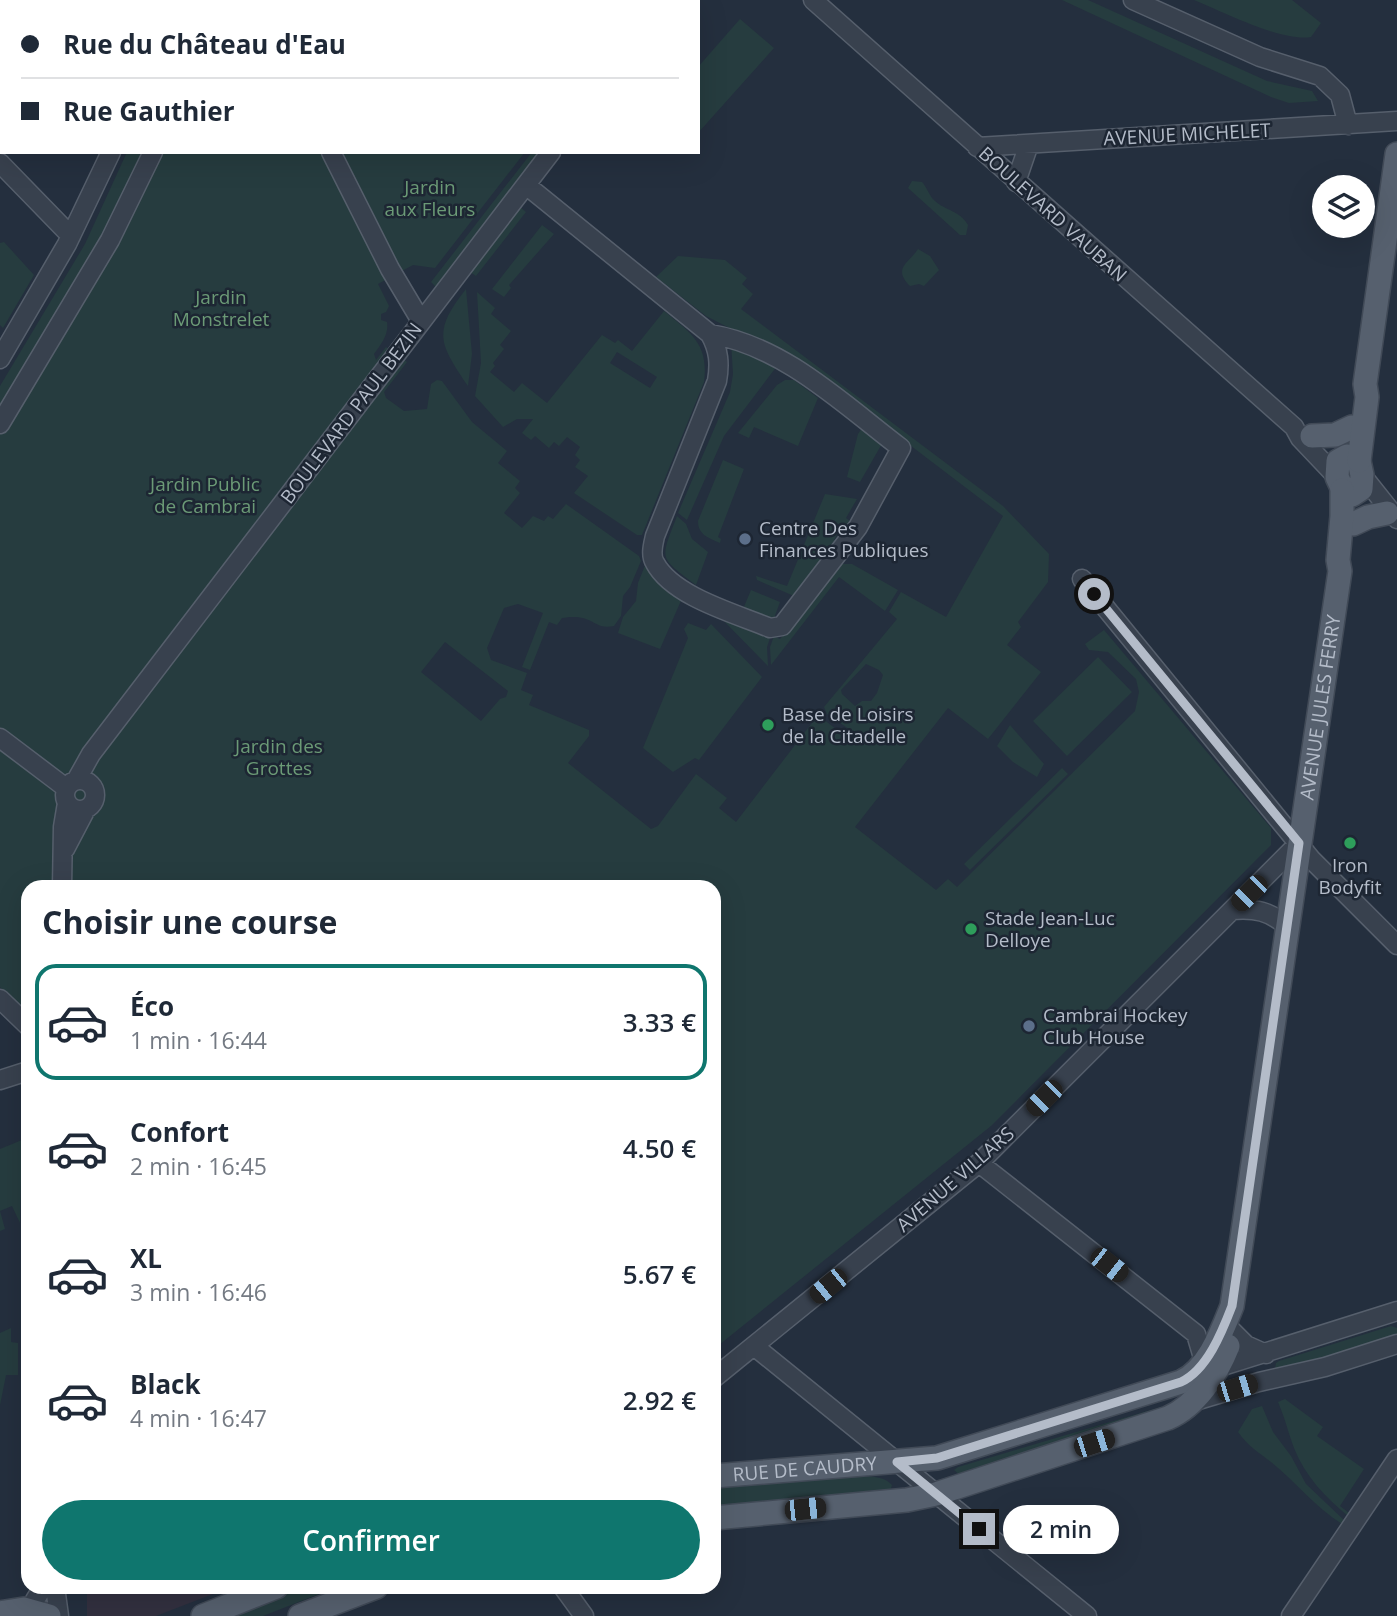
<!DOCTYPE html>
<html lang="fr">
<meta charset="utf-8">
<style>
body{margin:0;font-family:"Open Sans",sans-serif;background:#f6f6f7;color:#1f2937;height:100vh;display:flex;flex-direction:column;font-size:26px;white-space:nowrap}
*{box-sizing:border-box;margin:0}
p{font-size:23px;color:#747a83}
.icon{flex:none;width:38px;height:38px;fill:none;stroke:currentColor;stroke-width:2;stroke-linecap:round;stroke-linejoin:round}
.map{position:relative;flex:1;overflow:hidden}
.panel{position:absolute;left:21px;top:880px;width:700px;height:714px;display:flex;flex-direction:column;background:#fff;border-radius:21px;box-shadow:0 7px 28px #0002}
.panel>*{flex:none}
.top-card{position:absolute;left:0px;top:0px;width:700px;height:154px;box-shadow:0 7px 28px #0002;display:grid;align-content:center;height:154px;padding:0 21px;background:#fff}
.buttons{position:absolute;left:1312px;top:175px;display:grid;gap:14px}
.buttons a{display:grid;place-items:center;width:63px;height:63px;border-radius:50%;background:#fff;box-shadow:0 7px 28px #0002;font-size:35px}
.end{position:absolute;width:32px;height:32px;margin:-16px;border:9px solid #b4bcc9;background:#111;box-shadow:0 0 0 4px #111}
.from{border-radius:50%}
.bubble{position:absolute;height:49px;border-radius:24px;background:#fff;box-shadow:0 7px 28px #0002;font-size:23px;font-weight:600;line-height:49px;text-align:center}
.car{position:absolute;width:21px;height:42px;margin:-21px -10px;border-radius:9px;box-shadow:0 0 5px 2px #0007;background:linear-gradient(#222 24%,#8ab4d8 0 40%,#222 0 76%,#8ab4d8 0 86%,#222 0)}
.top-card b{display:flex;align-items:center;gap:24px;height:66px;font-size:26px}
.top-card b+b{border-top:2px solid #e0e1e3}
.top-card i{width:18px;height:18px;background:#1f2937}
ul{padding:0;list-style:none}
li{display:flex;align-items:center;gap:21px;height:116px;margin:0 14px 10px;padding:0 7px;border:4px solid transparent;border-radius:21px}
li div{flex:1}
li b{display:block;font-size:26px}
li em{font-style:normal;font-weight:600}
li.active{border-color:#0f766e}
li>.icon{width:63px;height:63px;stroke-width:1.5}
h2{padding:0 21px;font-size:32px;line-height:84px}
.button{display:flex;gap:14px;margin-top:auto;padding:14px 21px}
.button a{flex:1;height:80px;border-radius:42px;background:#0f766e;color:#fff;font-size:28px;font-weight:600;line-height:80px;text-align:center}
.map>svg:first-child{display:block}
.medical{fill:#32303f}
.green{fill:#263c3f;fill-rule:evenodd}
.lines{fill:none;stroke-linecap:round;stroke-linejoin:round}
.minor-casing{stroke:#565f6c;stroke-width:21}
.major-casing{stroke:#414a57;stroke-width:26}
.minor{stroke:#38414e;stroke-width:18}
.major{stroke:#56606e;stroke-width:23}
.route{stroke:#b4bcc9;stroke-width:9}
.service-dot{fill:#5c6f8a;stroke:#1d2633;stroke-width:2.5}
.leisure-dot{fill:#2e9e5b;stroke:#1d2633;stroke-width:2.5}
.labels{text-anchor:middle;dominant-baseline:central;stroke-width:5;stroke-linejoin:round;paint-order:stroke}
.street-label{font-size:19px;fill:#b4bcc9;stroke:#1d2633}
.park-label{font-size:19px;fill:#6b9a76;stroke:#1d2633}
.poi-label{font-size:19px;fill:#b4bcc9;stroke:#1d2633;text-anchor:start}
</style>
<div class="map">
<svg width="1397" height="1616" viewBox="0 0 1397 1616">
<rect width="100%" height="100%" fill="#242f3e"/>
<path class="medical" d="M87,1587H231L156,1616H87Z"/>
<path class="green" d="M154,0H643L154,2Z
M1062,0H1088L1267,81L1312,91L1318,101L1289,103L1271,97Z
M1194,0H1292L1321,23L1311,37C1282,42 1223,12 1194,0Z
M740,19L774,48L698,133V67Z
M127,152H525L435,268L413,265L378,284L389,306L386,312L381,314V320L387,322C389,335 381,344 374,354L376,360L386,347L407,362L384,392L386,398L404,411L427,409L431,384L437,380L442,381L472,422L507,451L498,463L520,481L515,488L520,493L504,513L522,528L533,516L544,521L548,516L553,519L566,504L639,556L641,561L630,587L623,596L621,616L614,626C600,629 597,623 586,619C578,616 569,617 562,618L557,625L549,622L530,670L522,667L543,613L518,604L504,608L487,648L491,660L527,673L521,690L533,695L529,705L589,730V736L568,763L651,829L658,826L696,774L727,798L719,808L736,822L815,719H823L854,743L859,736L827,714L824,707L897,619L889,612L901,592L946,617L1003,516L810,369L706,316L656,277L678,256L725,260L747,278L742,284L753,294L741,309L1003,506L1049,554L1048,582L1018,622L1021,627L1007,645L1041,672L988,739L948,708L855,827L936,890L948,879L957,887L1135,711L1139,692L1136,679L1108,652L1089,650L1085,644L1104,630L1271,828V845L991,1126L714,1349V887H28V1015L0,987V386L85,244ZM445,642L508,691L506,697L500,699L481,721L421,672ZM866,664L879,670L883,675L877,693L871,701H862L855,706L842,694L841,690Z
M532,152H542L437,288L431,282Z
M912,181L922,182C927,187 929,196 935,201C946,211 959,210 968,225L966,235H960L908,188Z
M520,207L526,212L476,276L470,272Z
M542,225L554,234L509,285L511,288L504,297L492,289Z
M4,242L34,275L3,328L0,325V243Z
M918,249L930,256L939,270L924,286L919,284L910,286C892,268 909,263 918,249Z
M466,289L472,354L468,386C439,343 432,332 466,289Z
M477,292L495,308L491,314L511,331L500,345L504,349L493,363L495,366L490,372L514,392L522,383L547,403L602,335L615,343L618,340L632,351L664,311C691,333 709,344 704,382L642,535H637L574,493L588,476L575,467L580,460L575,455L580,447L567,437L559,446L554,442L549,448L535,436L531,440L522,433L533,419H517L503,427L475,396L481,363ZM617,352L657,377L650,388L610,363Z
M731,342L777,366L724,436L687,520L678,513L730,392L733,374Z
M785,380H794L818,398L798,446L754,427L749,438L738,433L777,385Z
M862,428L883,442L860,482L847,477L858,434Z
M723,460L744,469L718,537L721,539L720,543C709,538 698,535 698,521Z
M825,494L857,499L846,518L854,524L852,528L843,524L834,540L841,545L794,596L757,580L756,576L787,586Z
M677,516L686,524L692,539L708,552L696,585C658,556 660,561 677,516Z
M646,563L683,596L660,649L618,633L623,617L636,601L638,583Z
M841,564H852L898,590L885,611L839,577L771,665L770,647L774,636L780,639Z
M751,590L780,602L773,621L743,609Z
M717,614L771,635L767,647L768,666Z
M688,623L706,630L711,624L762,677L699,760L695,758L673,772L643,748L688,638L684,629Z
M1098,657L1132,692L1067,756L1033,721Z
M1010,725L1044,764L1037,777L1013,762L997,746Z
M1062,768L1068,774L970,870L964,864Z
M22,1140L20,1223L12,1206L0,1211L5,1229L0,1231V1149Z
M1391,1326L1397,1328V1336L1279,1374L1275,1369L1276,1363L1279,1361Z
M11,1328V1342L18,1343V1375H6L0,1405V1333Z
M1285,1399L1323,1427L1317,1436L1364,1469L1340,1506L1349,1513L1348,1516C1325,1497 1305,1476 1294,1448C1288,1432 1285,1418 1278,1402Z
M1262,1406L1273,1432L1291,1456L1306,1484L1345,1521L1342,1524C1315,1507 1296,1482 1271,1462C1257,1451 1249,1447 1238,1432L1252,1409Z
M1161,1407L1163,1408L961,1476L954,1470L958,1467Z
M854,1472L855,1477C866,1476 884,1475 892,1485L890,1491L714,1509V1485Z
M303,1587H337L263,1616H229Z"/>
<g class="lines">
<defs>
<path id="minor" d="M139,0V2
M252,0V2
M813,0L1294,427L1300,438L1337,477
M1133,0L1260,57L1320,76L1340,95L1348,125
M204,2L205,0
M666,2L668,0
M977,147L1397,121
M331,152L390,269L421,321
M0,163L71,236
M1016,182L1029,144
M526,185L710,334C719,350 720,364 717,381L655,536C653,545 650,555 655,563C673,597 737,614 770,628L782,626L858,527L901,448C843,404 784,346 710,334
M0,359L67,244L111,152
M0,424L110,240L153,152
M1362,475L1397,519
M1082,579L1311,859L1397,945
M0,738L66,788
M77,779L91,754L551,152
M65 795a15 15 0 1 1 30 0a15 15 0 1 1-30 0Z
M65,849L86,809
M62,887L63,827L67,803
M1232,910C1255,908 1270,911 1288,927
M0,999L28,1026
M0,1080L28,1071
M979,1163L1196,1334L1204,1361
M1232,1331L1246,1345L1266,1354
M754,1346L1087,1616
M1210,1370L1397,1311
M714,1378L979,1163L1299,843
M1192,1402L1259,1382L1325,1367L1397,1344
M55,1587L59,1616
M563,1587L584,1616
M32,1610L35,1600L43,1587
M1291,1616L1397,1459"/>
<g id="major">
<path d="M1312,436L1335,435L1352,427"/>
<path d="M1347,456L1359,461L1362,475L1361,489L1352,495L1344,492L1337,477L1338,461Z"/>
<path d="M1359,461L1367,397L1365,384L1397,154"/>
<path d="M1353,524L1368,517L1387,513"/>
<path id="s1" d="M714,1476L937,1458L1181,1382C1208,1370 1222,1331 1232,1306L1340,571L1338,560L1342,516V490"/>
<path d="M714,1518L907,1500L936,1494L1168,1418C1196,1406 1217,1374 1228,1346"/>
<path d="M0,1613L24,1609L49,1616"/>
<path d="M203,1616L276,1587"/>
<path d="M300,1616L376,1587"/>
</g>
</defs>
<use href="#minor" class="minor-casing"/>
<use href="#major" class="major-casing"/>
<use href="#minor" class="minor"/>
<use href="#major" class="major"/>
</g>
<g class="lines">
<path class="route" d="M979,1529L897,1462L937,1458L1181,1382C1207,1370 1222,1332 1232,1306L1299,843L1094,594"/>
</g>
<g class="service-dot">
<circle cx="745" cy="539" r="7"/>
<circle cx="1029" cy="1026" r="7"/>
</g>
<g class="leisure-dot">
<circle cx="768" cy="725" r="7"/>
<circle cx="1350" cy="843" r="7"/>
<circle cx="971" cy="929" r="7"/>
</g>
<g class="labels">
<g class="street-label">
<text transform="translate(1187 134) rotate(-3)">AVENUE MICHELET</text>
<text transform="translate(1053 214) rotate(42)">BOULEVARD VAUBAN</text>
<text transform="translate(351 413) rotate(-53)">BOULEVARD PAUL BEZIN</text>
<text stroke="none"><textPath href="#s1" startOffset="1178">AVENUE JULES FERRY</textPath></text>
<text transform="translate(955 1179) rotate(-41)">AVENUE VILLARS</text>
<text stroke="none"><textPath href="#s1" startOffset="91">RUE DE CAUDRY</textPath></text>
</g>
<g class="park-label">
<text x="430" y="187">Jardin<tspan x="430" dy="22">aux Fleurs</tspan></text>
<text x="221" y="297">Jardin<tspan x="221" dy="22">Monstrelet</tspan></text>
<text x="205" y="484">Jardin Public<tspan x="205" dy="22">de Cambrai</tspan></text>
<text x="279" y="746">Jardin des<tspan x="279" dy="22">Grottes</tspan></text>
</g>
<g class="poi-label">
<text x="759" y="528">Centre Des<tspan x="759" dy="22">Finances Publiques</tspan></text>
<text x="782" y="714">Base de Loisirs<tspan x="782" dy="22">de la Citadelle</tspan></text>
<text x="1350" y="865" text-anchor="middle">Iron<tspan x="1350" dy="22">Bodyfit</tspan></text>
<text x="985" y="918">Stade Jean-Luc<tspan x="985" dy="22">Delloye</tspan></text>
<text x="1043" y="1015">Cambrai Hockey<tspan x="1043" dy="22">Club House</tspan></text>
</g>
</g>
</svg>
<div class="buttons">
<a><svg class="icon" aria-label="layers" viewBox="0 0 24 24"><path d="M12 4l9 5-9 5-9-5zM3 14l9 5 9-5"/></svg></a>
</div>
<i class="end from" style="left:1094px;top:594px"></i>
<i class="end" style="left:979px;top:1529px"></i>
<div class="bubble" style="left:1003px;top:1505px;width:116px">2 min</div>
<i class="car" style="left:1249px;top:893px;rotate:225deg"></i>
<i class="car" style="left:1044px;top:1098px;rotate:225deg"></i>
<i class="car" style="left:1109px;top:1265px;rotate:128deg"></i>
<i class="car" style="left:828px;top:1286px;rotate:231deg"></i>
<i class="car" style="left:1237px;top:1388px;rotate:73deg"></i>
<i class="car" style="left:1094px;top:1443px;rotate:72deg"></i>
<i class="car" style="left:805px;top:1509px;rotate:84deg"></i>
<div class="top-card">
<b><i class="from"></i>Rue du Château d'Eau</b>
<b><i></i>Rue Gauthier</b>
</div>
<section class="panel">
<h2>Choisir une course</h2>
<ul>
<li class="active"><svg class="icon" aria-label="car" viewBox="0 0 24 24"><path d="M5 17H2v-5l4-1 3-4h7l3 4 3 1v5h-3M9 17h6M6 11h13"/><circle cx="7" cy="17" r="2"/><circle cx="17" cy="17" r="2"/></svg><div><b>Éco</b><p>1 min · 16:44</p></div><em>3.33 €</em></li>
<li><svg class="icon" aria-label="car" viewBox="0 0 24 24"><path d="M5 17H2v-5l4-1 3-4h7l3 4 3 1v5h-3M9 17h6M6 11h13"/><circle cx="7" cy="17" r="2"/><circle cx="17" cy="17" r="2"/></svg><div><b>Confort</b><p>2 min · 16:45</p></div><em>4.50 €</em></li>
<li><svg class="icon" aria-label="car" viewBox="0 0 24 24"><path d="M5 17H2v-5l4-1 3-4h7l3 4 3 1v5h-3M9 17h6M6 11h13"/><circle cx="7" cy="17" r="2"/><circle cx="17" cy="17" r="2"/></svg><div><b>XL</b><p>3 min · 16:46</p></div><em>5.67 €</em></li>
<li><svg class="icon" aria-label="car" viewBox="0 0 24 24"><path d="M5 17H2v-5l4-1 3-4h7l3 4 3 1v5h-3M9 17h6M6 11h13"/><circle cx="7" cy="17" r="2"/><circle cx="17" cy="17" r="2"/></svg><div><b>Black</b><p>4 min · 16:47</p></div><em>2.92 €</em></li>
</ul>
<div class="button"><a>Confirmer</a></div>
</section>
</div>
